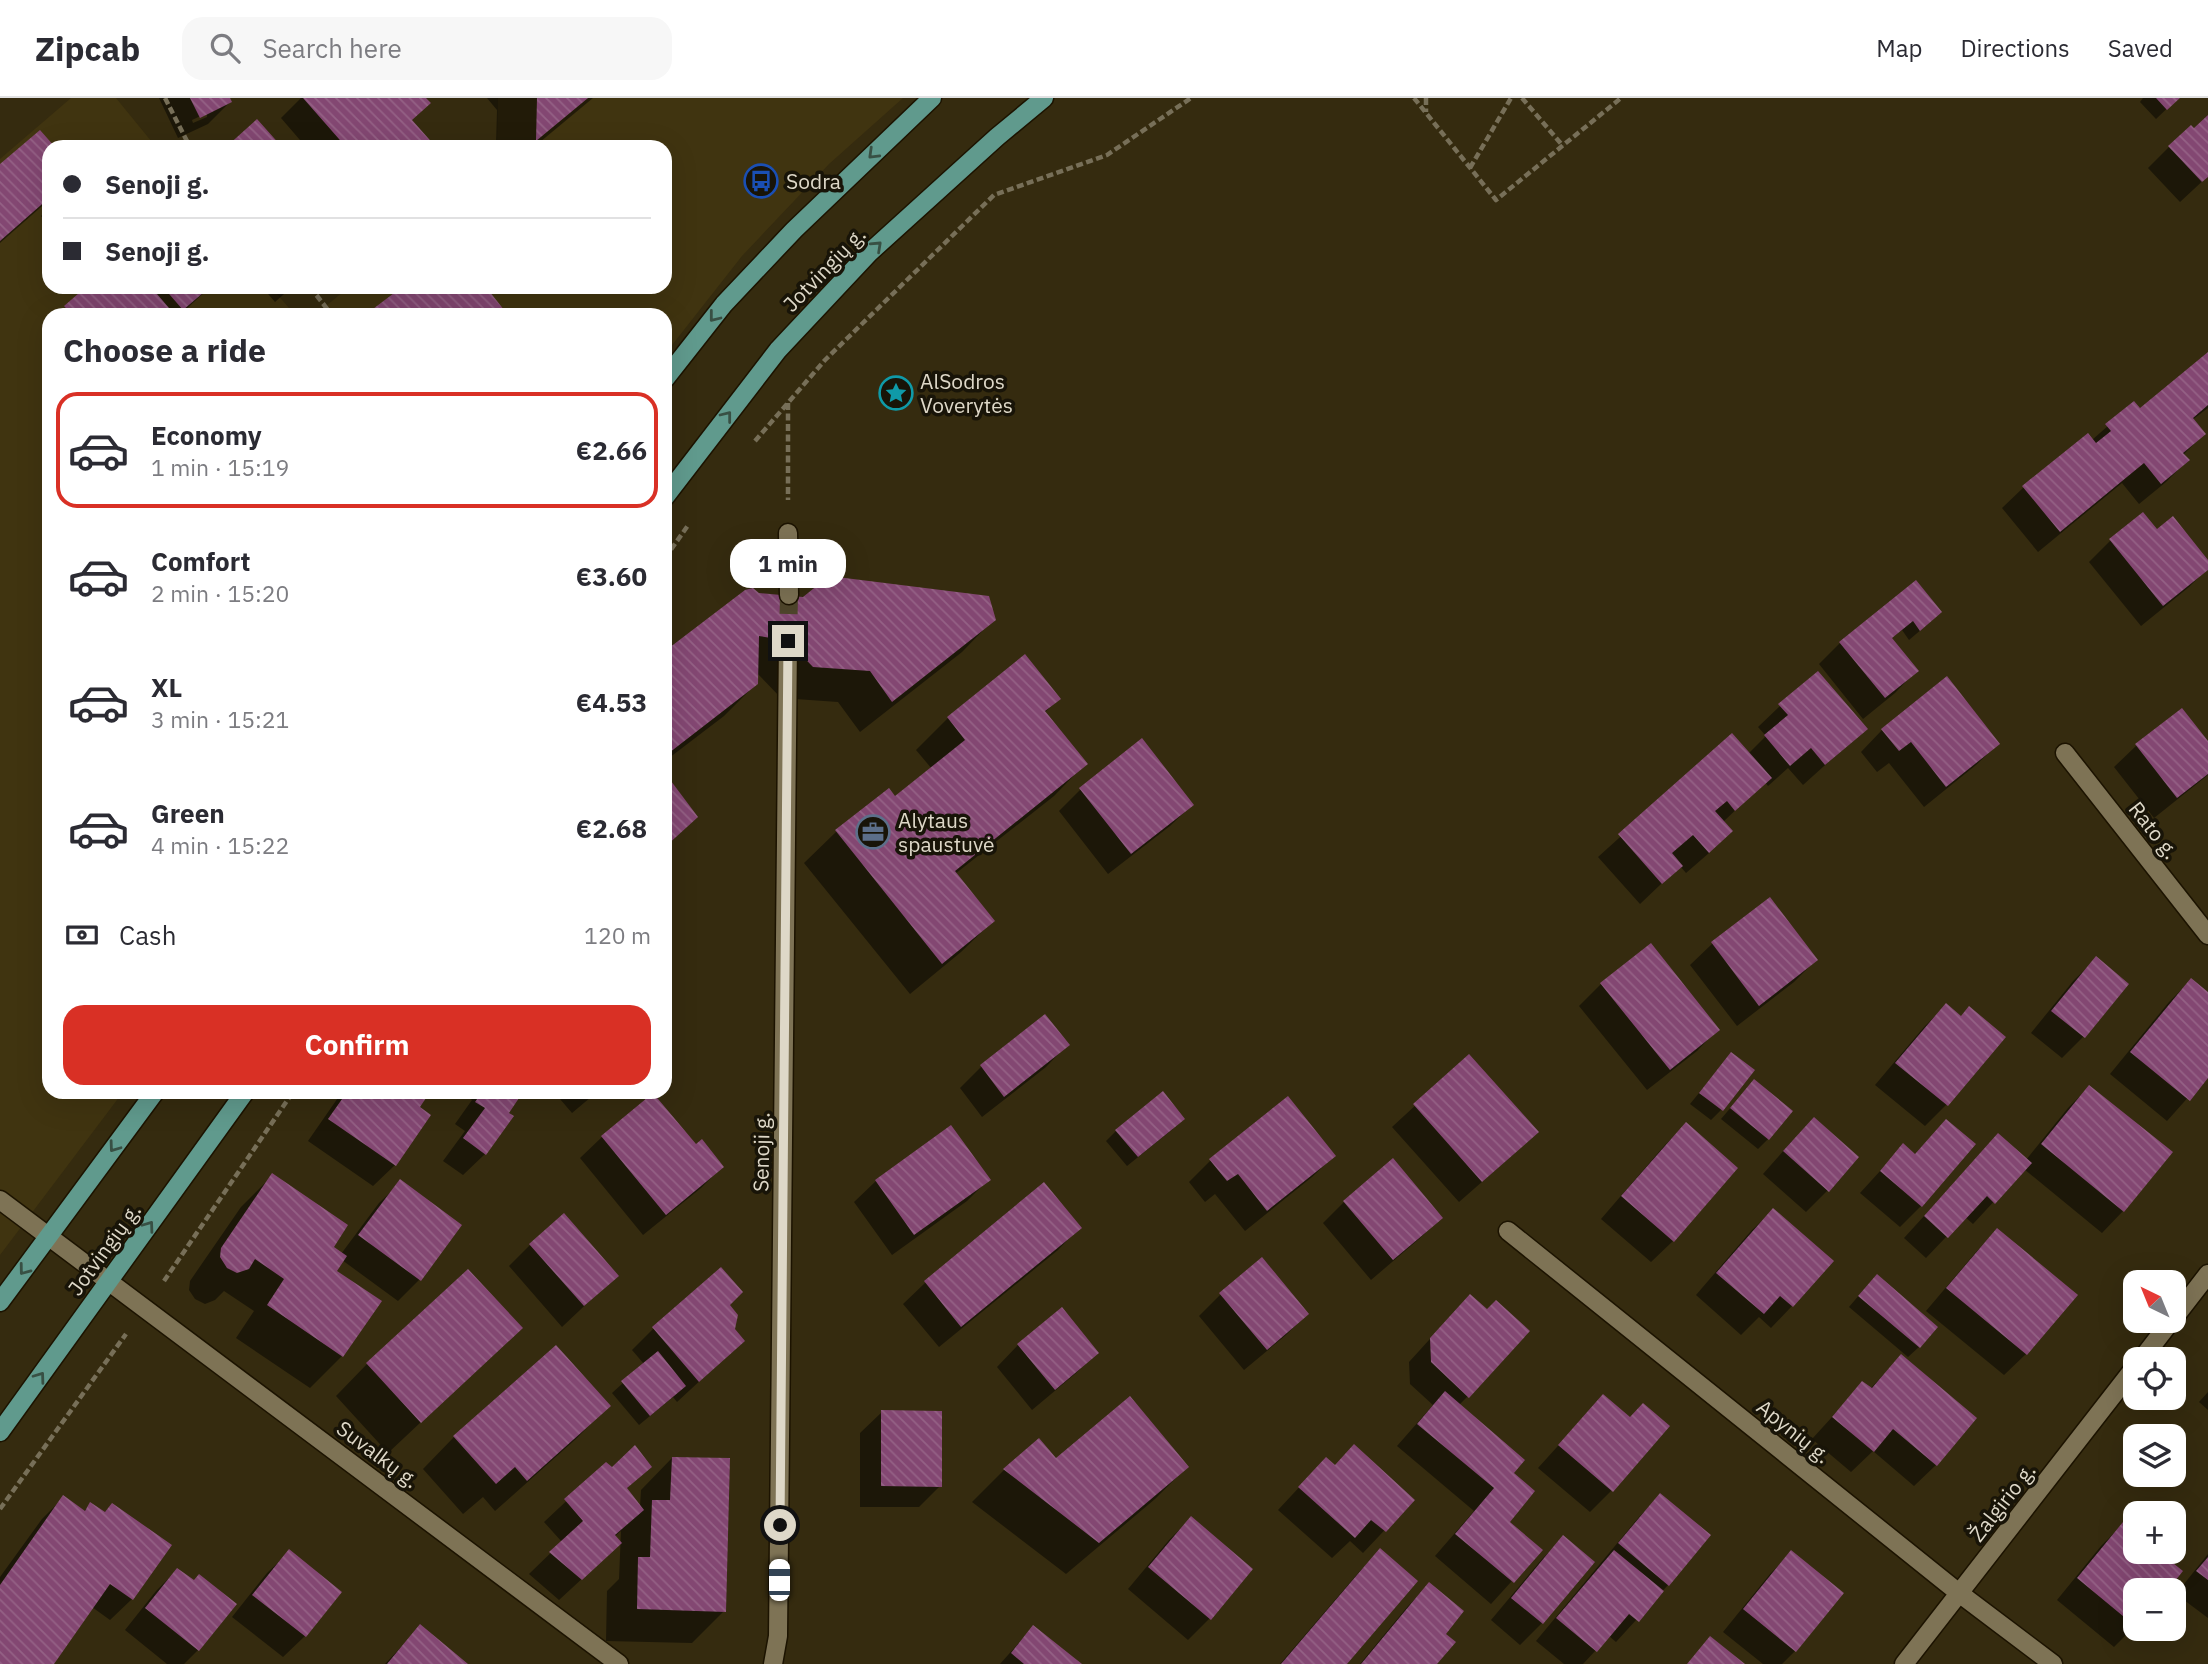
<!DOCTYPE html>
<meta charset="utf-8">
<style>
body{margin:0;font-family:"IBM Plex Sans",sans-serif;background:#f7f7f7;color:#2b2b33;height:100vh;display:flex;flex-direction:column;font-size:26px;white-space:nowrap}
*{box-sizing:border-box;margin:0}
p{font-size:23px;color:#7c7c81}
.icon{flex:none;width:38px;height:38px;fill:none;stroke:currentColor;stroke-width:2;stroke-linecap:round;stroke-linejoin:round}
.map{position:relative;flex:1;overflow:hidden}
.drawer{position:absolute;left:42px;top:210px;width:630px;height:791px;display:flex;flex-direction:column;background:#fff;border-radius:21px;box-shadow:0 7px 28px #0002}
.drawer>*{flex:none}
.guide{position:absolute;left:42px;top:42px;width:630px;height:154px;border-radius:21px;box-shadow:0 7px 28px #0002;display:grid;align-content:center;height:154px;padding:0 21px;background:#fff}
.needle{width:46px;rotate:317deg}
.tools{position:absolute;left:2123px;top:1172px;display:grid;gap:14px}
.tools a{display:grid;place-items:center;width:63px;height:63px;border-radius:14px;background:#fff;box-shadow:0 7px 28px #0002;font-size:35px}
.end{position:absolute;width:32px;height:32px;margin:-16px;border:9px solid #ded8c8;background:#111;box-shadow:0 0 0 4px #111}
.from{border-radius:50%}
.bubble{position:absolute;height:49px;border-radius:21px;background:#fff;box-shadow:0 7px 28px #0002;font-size:23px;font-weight:700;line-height:49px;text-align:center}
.car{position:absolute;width:21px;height:42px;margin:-21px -10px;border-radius:9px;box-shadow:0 0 5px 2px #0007;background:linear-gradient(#fff 24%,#345 0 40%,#fff 0 76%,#345 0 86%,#fff 0)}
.guide b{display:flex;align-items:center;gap:24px;height:66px;font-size:26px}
.guide b+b{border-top:2px solid #e1e1e2}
.guide i{width:18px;height:18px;background:#2b2b33}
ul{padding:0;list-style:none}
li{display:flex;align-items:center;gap:21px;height:116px;margin:0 14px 10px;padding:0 7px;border:4px solid transparent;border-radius:21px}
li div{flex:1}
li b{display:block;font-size:26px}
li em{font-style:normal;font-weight:700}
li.selected{border-color:#d93025}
li>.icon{width:63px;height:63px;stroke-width:1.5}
h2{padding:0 21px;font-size:32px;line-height:84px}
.pay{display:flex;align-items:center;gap:18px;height:77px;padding:0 21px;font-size:26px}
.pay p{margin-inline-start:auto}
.primary-button{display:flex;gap:14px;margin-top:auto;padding:14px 21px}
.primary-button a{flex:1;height:80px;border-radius:21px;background:#d93025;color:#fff;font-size:28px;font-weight:700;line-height:80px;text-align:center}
header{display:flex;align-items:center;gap:42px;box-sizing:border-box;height:98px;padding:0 35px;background:#fff;border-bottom:2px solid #e1e1e2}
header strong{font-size:33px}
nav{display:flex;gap:38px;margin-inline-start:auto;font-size:24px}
.search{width:490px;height:63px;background:#f7f7f7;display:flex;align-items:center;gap:18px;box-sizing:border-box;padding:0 24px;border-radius:21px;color:#7c7c81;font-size:26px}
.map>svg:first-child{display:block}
.built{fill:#403410}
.shadow{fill:#0007;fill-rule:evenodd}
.building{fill:url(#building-back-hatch)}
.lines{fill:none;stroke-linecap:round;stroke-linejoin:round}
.minor-tunnel{stroke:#4e452b;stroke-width:18;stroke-dasharray:18 9;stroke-linecap:butt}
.minor-casing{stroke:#1c1300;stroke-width:21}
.major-casing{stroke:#1c1300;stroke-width:21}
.path{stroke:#776f58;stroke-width:4.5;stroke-dasharray:7 3.5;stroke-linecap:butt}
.minor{stroke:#7e7355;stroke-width:18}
.major{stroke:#609a8d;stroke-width:18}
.oneway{stroke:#385044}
.route{stroke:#ded8c8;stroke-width:9}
.labels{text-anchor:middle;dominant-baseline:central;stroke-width:7;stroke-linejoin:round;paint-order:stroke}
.poi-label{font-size:21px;fill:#ded8c8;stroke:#181408;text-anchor:start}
.street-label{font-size:21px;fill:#ded8c8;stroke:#181408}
</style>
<header>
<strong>Zipcab</strong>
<div class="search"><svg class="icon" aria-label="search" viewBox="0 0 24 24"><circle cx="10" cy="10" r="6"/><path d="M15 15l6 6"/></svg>Search here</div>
<nav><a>Map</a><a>Directions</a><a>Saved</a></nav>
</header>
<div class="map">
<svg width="2208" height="1566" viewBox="0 0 2208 1566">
<defs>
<pattern id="building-back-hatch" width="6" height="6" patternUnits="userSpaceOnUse" patternTransform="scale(1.75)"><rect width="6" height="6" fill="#834772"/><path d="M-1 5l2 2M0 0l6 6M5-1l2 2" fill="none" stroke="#946185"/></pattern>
</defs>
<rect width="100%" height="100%" fill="#352b0f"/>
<path class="built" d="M71,0H116L156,49H49V189H271L295,217H49V994H123L0,1157V61Z
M498,0H903L829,66L742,158L665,256V217H315L349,189H665V49H497Z"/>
<path class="shadow" d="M159,0H228L230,4L208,26L178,40ZM207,15V19L193,25L192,22Z
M301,0H424L411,23L433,49H306L281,20Z
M487,0H593L534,49H496L497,12Z
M2143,0H2178L2156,21L2140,4Z
M2208,19V78L2180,104L2148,70L2169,49L2194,33Z
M40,34L52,49H49V102L0,145V68Z
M49,111V127L41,118Z
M88,189H210L180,217H57Z
M262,189H292L275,204Z
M49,225V237L44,230Z
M2208,257V310L2192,322L2204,336L2183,357L2188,362L2166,384L2139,406L2122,385L2038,454L2002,410L2024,389L2092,342L2134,305L2140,312Z
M2157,433L2208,464V470L2189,489L2141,528L2089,464L2111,442Z
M1916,484L1929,525L1909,542L1902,532L1890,541L1916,573L1895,595L1863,621L1819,566L1840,545Z
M758,497L994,521L962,554L860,634L838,604L781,600L756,574V586L724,618L665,663V556Z
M1025,558L1059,601L1044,615L1085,666L1054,698L955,776L993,823L961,854L910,896L804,765L836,734L888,693L895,701L932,671L916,652L948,620Z
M1780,608L1865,631L1803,687L1788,670L1768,688L1765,684L1723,724L1709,755L1686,775L1680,768L1640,806L1598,759L1732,638L1748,656L1766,638L1758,629Z
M2182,612L2208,646V677L2154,720L2114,669L2136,648Z
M1882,632L1998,646L1976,667L1924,709L1889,665L1877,674L1861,654Z
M1081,691L1192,707L1170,728L1108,776L1059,713Z
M1769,801L1816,862L1794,884L1737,928L1690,867L1712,846Z
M1651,847L1718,931L1697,953L1647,992L1579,908L1601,886Z
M2096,861L2126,886L2083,939L2062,960L2031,935L2074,882Z
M2191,882L2208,897V977L2167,1023L2110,976L2169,904Z
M1946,907L1960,919L2003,939L1946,1007L1925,1028L1875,987L1924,929Z
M1045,919L1067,947L1046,969L982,1019L960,990L981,969Z
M1731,956L1721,1012L1711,1022L1690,1006Z
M1469,958L1515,1055L1459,1104L1392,1029Z
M2089,989L2123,1113L2102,1135L2024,1071L1973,1126L1965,1119L1926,1160L1904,1140L1998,1037L2026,1062L2068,1010Z
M342,994H428L418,1009L395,1067L373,1088L308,1043Z
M461,994H521L485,1056L463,1077L443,1063L465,1033L455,1026L472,1002Z
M554,994H597L572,1015Z
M1744,994L1768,1041L1758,1051L1721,1021Z
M1946,1023L1921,1108L1900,1129L1860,1095L1903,1048L1914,1057Z
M1686,1026L1736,1070L1673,1143L1651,1164L1601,1121L1664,1048Z
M951,1029L989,1081L967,1103L892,1157L854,1104L876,1083Z
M1173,1031L1127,1068L1106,1043L1116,1033Z
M602,1039L695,1048L722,1069L701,1090L643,1137L580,1060Z
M1792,1043L1828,1092L1806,1114L1763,1076Z
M1334,1058L1312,1079L1245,1133L1215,1096L1205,1104L1189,1084L1210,1063Z
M272,1078L331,1149L341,1156L379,1105L401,1084L419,1182L398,1203L342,1162L335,1173L379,1203L342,1258L310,1290L236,1240L254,1213L224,1193L215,1202L205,1206L195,1201L189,1192L190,1183L241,1109Z
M1044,1087L1079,1130L1058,1152L939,1249L903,1206L925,1185Z
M1344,1104L1441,1120L1419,1141L1371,1182L1323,1125Z
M1773,1112L1792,1208L1771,1230L1759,1219L1741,1237L1696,1197L1751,1133Z
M1997,1132L2026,1256L2004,1277L1926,1213L1976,1154Z
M530,1147L616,1178L562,1229L509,1168Z
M1866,1189L1919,1249L1908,1259L1849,1209Z
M1221,1196L1307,1216L1286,1237L1244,1272L1199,1218Z
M728,1207L733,1232L743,1243L677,1304L673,1299L639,1327L612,1295L644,1266L632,1252L653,1231Z
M1486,1214L1468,1298L1459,1307L1511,1375L1507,1424L1540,1452L1491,1506L1435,1458L1474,1413L1397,1348L1433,1307L1410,1286L1409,1264L1449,1220Z
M521,1230L388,1355L336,1298L367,1266Z
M1018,1247L1097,1255L1075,1276L1032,1312L997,1269Z
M1901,1258L1936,1367L1914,1388L1873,1353L1851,1374L1812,1341L1863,1285L1870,1291Z
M2208,1294V1312L2199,1304Z
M1603,1298L1630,1321L1668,1328L1611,1393L1590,1414L1538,1370Z
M608,1308L577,1340L495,1413L483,1399L463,1416L423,1371L454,1339Z
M882,1314L940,1388L919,1409H860V1335Z
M1039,1342L1056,1362L1187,1369L1155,1401L1066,1476L972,1404L1004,1372Z
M672,1360L724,1513L692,1545L606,1543L607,1493L619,1481L621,1433L614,1439L598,1466L559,1502L529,1476L562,1444L544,1424L606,1366L612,1371L649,1368L626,1391L640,1409L641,1392Z
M1334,1368L1413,1402L1363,1455L1350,1443L1332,1460L1278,1412L1305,1383Z
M1660,1398L1668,1487L1616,1544L1609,1538L1583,1566H1564L1536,1543L1639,1419Z
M63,1400L83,1414L90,1407L103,1416L112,1407L132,1501L110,1522L92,1509L52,1566H0V1479L42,1421Z
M1191,1420L1210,1520L1188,1542L1128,1491L1169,1442Z
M2123,1426L2135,1436V1528L2114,1549L2057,1502L2101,1448Z
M1563,1440L1592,1464L1542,1525L1520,1547L1491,1522L1542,1461Z
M1380,1453L1345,1566H1280L1359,1474Z
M289,1454L339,1494L305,1538L283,1559L232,1519L267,1475Z
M1791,1455L1795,1553L1782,1566H1763L1723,1534L1770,1476Z
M2208,1456V1520L2176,1496Z
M177,1472L198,1552L184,1566H167L125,1532L156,1493Z
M1429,1487L1443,1536L1435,1566H1360L1408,1508Z
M420,1529L465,1566H385Z
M1033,1529L1079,1566H1000Z"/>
<path class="building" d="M190,0H230L232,4L200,20Z
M303,0H426L431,5L412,22L436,49H346Z
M537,0H588L536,43Z
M2156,0H2180L2167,12Z
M2208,17V79L2202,84L2168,48L2191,27L2194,30Z
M257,21L282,49H226Z
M40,32L55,49H49V100L0,143V66Z
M86,189H151L175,217H72L64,208Z
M163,189H210L183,212Z
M402,189H486L508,217H365Z
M2208,254V307L2193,320L2206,336L2183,355L2190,362L2161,386L2144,365L2060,434L2022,388L2088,335L2096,345L2111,333L2105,326L2134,303L2140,310Z
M2143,414L2157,431L2173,418L2208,462V472L2163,508L2109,441Z
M829,478L989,498L996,522L892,604L870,573L813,569L788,543L759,538L758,586L665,658V553L745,492L753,490L759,495L803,499Z
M1916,482L1942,514L1920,533L1913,523L1892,540L1919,573L1885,600L1839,544Z
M1025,556L1061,601L1045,613L1088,666L955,773L995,823L942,866L835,732L889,690L895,698L965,642L947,619Z
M1818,573L1868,631L1825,667L1811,650L1790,668L1764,637L1788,617L1778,606Z
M1947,578L2000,646L1946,689L1911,644L1899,653L1881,631Z
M2182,610L2208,643V676L2177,700L2135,646Z
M1732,635L1772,680L1735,713L1727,703L1715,713L1733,733L1709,755L1693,737L1672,755L1683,768L1662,786L1618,736Z
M1142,640L1194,707L1131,756L1079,690Z
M665,675L698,719L665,749Z
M1770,799L1818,862L1759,908L1711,844Z
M1651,845L1720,932L1670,972L1600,885Z
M2096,858L2129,886L2085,940L2051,913Z
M2191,880L2208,894V980L2190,1003L2130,954Z
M1946,905L1961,918L1969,908L2006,939L1948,1008L1895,965Z
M1045,916L1070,947L1004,999L980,967Z
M1731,954L1755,972L1723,1013L1699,995Z
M1469,956L1539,1034L1482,1084L1413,1006Z
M1754,981L1793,1013L1769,1042L1730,1010Z
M2089,987L2173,1054L2124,1114L2041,1046Z
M1163,993L1185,1021L1138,1059L1115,1032Z
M347,994H430L420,1009L431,1017L396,1068L328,1021Z
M482,994H523L509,1015L514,1018L486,1057L463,1040L485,1010L475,1004Z
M653,995L696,1046L702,1041L724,1069L666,1117L601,1038Z
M1288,998L1336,1058L1267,1113L1238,1076L1227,1083L1209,1061Z
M1814,1019L1859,1059L1829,1094L1783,1053Z
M1946,1021L1976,1046L1922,1109L1880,1073L1903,1045L1915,1056Z
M1686,1024L1738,1070L1674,1144L1621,1098Z
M951,1027L991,1082L914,1137L875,1082Z
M1998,1035L2032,1065L1995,1106L1987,1098L1948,1140L1924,1118Z
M1393,1060L1443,1120L1393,1162L1343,1103Z
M272,1075L348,1127L334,1149L347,1158L337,1173L382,1203L343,1259L267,1207L284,1181L255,1161L249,1171L237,1175L227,1170L220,1159L221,1150Z
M400,1081L462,1127L421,1183L358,1137Z
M1044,1084L1082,1130L961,1229L924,1183Z
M1773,1110L1834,1163L1793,1209L1780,1198L1764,1216L1716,1175Z
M564,1115L619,1178L584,1208L529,1146Z
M1997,1130L2078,1197L2027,1257L1946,1190Z
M1262,1159L1309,1216L1267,1252L1219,1195Z
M721,1169L743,1194L730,1207L738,1217L735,1231L745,1243L699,1284L652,1229Z
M468,1171L523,1230L421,1325L366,1265Z
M1877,1176L1938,1229L1920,1250L1858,1198Z
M1470,1196L1487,1211L1496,1202L1530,1233L1469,1300L1431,1264L1430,1240Z
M1062,1209L1099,1255L1055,1292L1017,1246Z
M556,1247L611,1308L527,1383L515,1369L496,1386L453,1338Z
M658,1253L686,1288L650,1318L621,1283Z
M1901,1256L1977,1320L1937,1368L1893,1331L1874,1354L1832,1319L1862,1283L1872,1290Z
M1445,1293L1525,1362L1514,1375L1535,1393L1510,1424L1543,1452L1514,1485L1455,1436L1494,1390L1417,1326Z
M1603,1296L1630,1319L1643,1305L1670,1328L1613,1394L1558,1347Z
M1130,1298L1189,1369L1099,1445L1003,1371L1039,1340L1056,1360Z
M881,1312L942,1313V1389L881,1388Z
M1354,1346L1415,1402L1386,1434L1371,1422L1355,1440L1298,1389L1326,1359L1335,1367Z
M635,1347L652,1369L627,1390L644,1412L615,1437L622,1445L582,1482L549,1454L583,1423L564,1401L606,1364L612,1369Z
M672,1359L730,1360L726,1514L637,1511L638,1459H650L652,1402H670Z
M1660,1395L1711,1437L1669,1488L1618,1445Z
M63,1397L85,1413L90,1404L105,1414L112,1405L172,1447L133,1502L110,1486L54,1566H0V1487Z
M1191,1418L1253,1471L1211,1522L1148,1469Z
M2123,1424L2135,1434V1454H2159L2183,1473L2167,1493H2135V1528L2077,1480Z
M1563,1437L1595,1464L1543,1526L1511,1500Z
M1380,1450L1418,1483L1347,1566H1281Z
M289,1451L342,1494L306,1539L252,1497Z
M1614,1452L1664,1493L1639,1524L1629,1516L1597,1554L1556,1520Z
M1791,1452L1844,1495L1796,1554L1743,1511Z
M2208,1459V1482L2196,1473Z
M177,1470L194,1482L199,1476L237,1506L199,1553L145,1510Z
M1429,1484L1464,1513L1446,1536L1456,1544L1437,1566H1361Z
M420,1526L468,1566H387Z
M1033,1527L1082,1566H1024L1011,1555Z
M1710,1538L1745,1566H1687Z"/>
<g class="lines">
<path class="minor-tunnel" d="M788,543L789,497"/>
<defs>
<path id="minor" d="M788,435L789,497
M2065,655L2208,837
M0,1102L619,1566
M1508,1133L1959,1495L2053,1566
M2174,1220L2208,1176
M2141,1262L2171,1223
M773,1566L778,1538L788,543
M1904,1566L2135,1269"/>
<path id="major" d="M665,281L724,206L794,132L932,0
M665,399L778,252L869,155L997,39L1044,0
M0,1204L155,994
M0,1334L245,994"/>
</defs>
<use href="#minor" class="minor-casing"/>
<use href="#major" class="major-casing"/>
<path class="path" d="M165,0L190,49
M1414,0L1496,102L1621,0
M1426,0V14
M1522,0L1563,48
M1470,70L1511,0
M310,189L332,217
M788,305V402
M755,343L825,262L994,97L1107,57L1191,0
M665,460L689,426
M164,1183L293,994
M0,1411L126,1236"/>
<use href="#minor" class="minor"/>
<use href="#major" class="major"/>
</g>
<defs><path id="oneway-chevron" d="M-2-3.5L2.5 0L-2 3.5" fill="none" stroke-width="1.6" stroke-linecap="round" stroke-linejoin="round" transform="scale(1.75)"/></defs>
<g class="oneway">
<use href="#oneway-chevron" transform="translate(873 56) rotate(136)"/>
<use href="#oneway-chevron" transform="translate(877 148) rotate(-43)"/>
<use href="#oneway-chevron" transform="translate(714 219) rotate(128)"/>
<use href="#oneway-chevron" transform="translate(727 318) rotate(-52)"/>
<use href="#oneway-chevron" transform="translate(114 1049) rotate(126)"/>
<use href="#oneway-chevron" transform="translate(149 1128) rotate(-54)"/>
<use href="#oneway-chevron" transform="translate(24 1172) rotate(127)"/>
<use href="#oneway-chevron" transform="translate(40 1279) rotate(-54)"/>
</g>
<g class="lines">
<path class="route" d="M780,1427L788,543"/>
</g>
<defs>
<symbol id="bus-ring" viewBox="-11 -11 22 22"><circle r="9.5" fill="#181408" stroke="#1a4fb4" stroke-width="1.5"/><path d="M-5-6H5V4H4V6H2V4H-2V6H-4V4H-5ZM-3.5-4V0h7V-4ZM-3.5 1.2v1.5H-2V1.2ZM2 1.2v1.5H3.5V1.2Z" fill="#1a4fb4"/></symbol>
<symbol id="sight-ring" viewBox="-11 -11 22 22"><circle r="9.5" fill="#181408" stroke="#0f9aa8" stroke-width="1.5"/><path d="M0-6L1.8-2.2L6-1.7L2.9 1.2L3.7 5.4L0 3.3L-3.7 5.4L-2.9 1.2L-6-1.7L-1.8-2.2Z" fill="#0f9aa8"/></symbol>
<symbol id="office-ring" viewBox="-11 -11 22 22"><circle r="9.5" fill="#181408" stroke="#5c6f8a" stroke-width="1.5"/><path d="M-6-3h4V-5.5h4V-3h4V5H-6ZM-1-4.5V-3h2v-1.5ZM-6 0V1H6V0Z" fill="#5c6f8a"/></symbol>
</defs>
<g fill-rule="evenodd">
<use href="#bus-ring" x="742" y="64" width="38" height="38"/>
<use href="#sight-ring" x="877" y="276" width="38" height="38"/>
<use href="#office-ring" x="854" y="715" width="38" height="38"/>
</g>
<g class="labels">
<g class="poi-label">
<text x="786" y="83">Sodra</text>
<text x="920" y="283">AlSodros<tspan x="920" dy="24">Voverytės</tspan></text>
<text x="898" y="722">Alytaus<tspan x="898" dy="24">spaustuvė</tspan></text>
</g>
<g class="street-label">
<text transform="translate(824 171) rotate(-46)">Jotvingių g.</text>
<text transform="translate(2154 732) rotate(52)">Rato g.</text>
<text transform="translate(761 1054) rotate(-89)">Senoji g.</text>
<text transform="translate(104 1151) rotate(-54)">Jotvingių g.</text>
<text transform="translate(1794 1333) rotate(39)">Apynių g.</text>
<text transform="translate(378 1356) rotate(37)">Suvalkų g.</text>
<text transform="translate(2002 1404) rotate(-52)">Žalgirio g.</text>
</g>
</g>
</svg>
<div class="tools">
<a><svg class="needle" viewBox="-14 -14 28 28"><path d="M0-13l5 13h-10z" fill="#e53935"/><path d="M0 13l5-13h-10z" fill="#7c7c81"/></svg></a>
<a><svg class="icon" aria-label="locate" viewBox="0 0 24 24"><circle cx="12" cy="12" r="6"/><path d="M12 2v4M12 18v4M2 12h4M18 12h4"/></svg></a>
<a><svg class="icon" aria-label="layers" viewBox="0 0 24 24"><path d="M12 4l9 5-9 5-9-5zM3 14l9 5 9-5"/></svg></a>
<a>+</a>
<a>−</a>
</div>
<i class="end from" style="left:780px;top:1427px"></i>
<i class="end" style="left:788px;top:543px"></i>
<div class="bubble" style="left:730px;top:441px;width:116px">1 min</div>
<i class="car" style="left:779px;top:1482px;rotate:0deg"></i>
<div class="guide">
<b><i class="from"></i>Senoji g.</b>
<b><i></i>Senoji g.</b>
</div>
<section class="drawer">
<h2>Choose a ride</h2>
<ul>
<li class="selected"><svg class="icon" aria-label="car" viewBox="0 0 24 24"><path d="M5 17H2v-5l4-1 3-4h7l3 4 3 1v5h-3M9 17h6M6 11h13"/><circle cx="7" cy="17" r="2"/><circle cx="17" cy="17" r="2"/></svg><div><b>Economy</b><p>1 min · 15:19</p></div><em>€2.66</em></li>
<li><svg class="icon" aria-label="car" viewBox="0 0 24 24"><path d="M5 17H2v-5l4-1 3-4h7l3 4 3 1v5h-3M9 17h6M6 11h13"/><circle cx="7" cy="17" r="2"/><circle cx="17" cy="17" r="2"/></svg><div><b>Comfort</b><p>2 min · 15:20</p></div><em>€3.60</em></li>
<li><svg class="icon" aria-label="car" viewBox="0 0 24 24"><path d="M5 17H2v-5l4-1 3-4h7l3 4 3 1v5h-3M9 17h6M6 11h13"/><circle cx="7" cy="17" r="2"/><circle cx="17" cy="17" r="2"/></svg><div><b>XL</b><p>3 min · 15:21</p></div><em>€4.53</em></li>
<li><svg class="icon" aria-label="car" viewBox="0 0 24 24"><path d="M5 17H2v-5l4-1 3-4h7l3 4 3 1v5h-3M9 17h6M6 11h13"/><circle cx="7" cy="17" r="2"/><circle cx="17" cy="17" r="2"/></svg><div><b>Green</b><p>4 min · 15:22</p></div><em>€2.68</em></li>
</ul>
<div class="pay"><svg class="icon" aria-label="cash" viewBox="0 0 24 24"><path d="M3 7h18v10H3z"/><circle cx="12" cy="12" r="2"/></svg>Cash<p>120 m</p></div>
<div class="primary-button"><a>Confirm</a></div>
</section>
</div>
